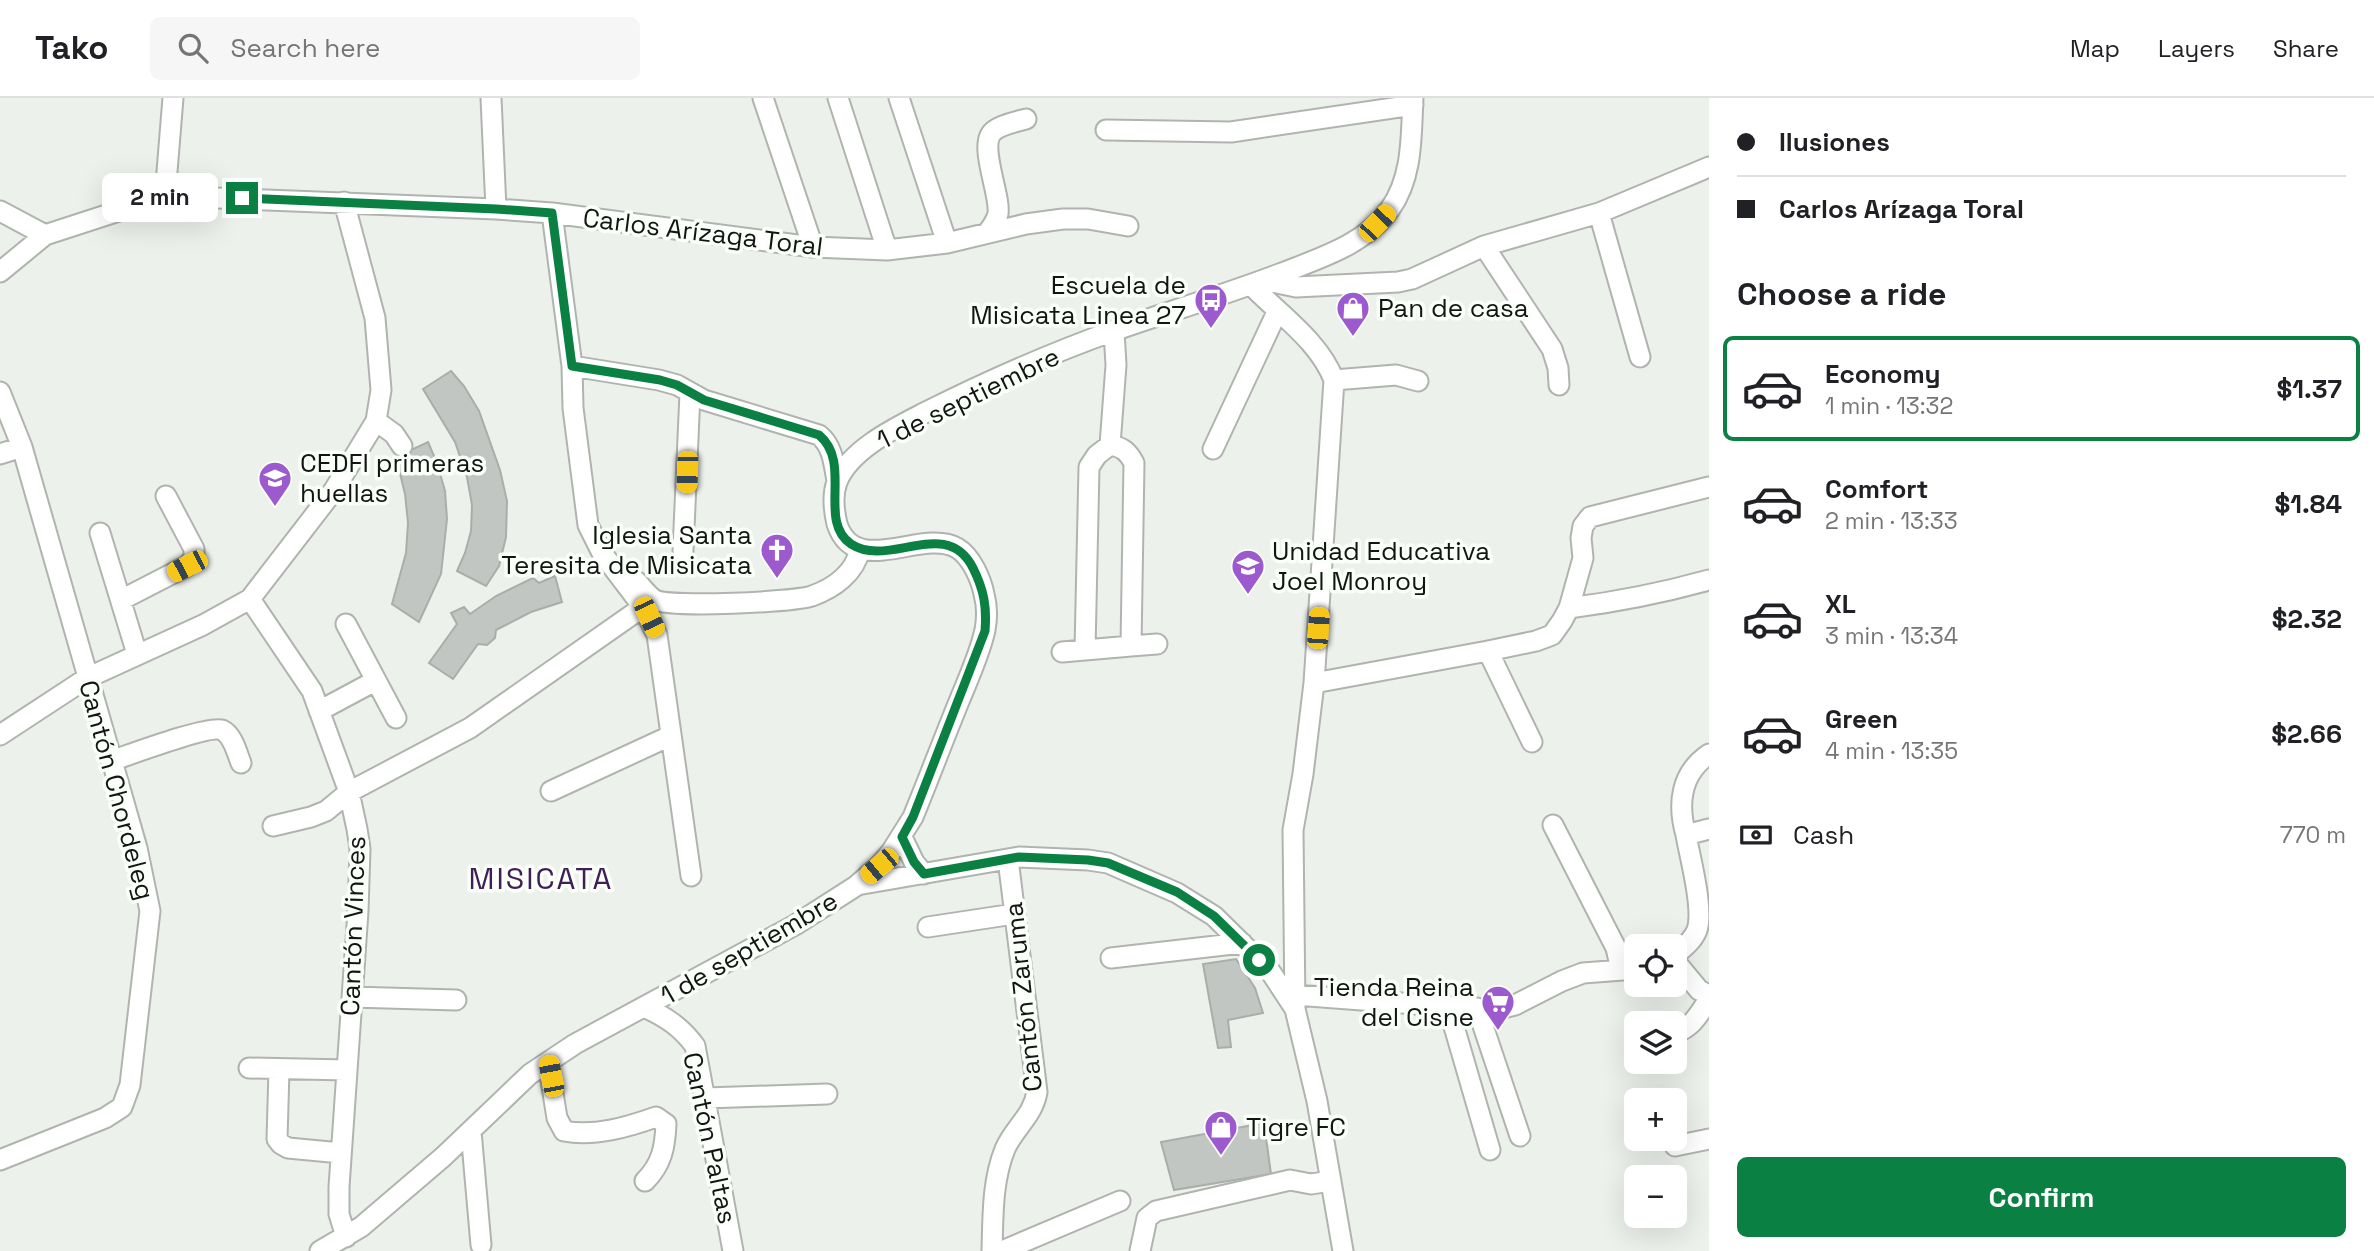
<!DOCTYPE html>
<meta charset="utf-8">
<style>
body{margin:0;font-family:"Space Grotesk",sans-serif;background:#f6f6f6;color:#202124;height:100vh;display:flex;flex-direction:column;font-size:26px;white-space:nowrap}
*{box-sizing:border-box;margin:0}
p{font-size:23px;color:#757577}
.icon{flex:none;width:38px;height:38px;fill:none;stroke:currentColor;stroke-width:2;stroke-linecap:round;stroke-linejoin:round}
.map{position:relative;flex:1;overflow:hidden}
.panel{display:flex;flex-direction:column;background:#fff;width:665px}
.panel>*{flex:none}
.guide{display:grid;align-content:center;height:154px;padding:0 28px;background:#fff}
.controls{position:absolute;left:1624px;top:836px;display:grid;gap:14px}
.controls a{display:grid;place-items:center;width:63px;height:63px;border-radius:10px;background:#fff;box-shadow:0 7px 28px #0002;font-size:35px}
.end{position:absolute;width:32px;height:32px;margin:-16px;border:9px solid #0b8043;background:#fff;box-shadow:0 0 0 4px #fff}
.from{border-radius:50%}
.bubble{position:absolute;height:49px;border-radius:10px;background:#fff;box-shadow:0 7px 28px #0002;font-size:23px;font-weight:600;line-height:49px;text-align:center}
.car{position:absolute;width:21px;height:42px;margin:-21px -10px;border-radius:9px;box-shadow:0 0 5px 2px #0007;background:linear-gradient(#f5c518 24%,#345 0 40%,#f5c518 0 76%,#345 0 86%,#f5c518 0)}
.guide b{display:flex;align-items:center;gap:24px;height:66px;font-size:26px}
.guide b+b{border-top:2px solid #e0e0e0}
.guide i{width:18px;height:18px;background:#202124}
ul{padding:0;list-style:none}
li{display:flex;align-items:center;gap:21px;height:105px;margin:0 14px 10px;padding:0 14px;border:4px solid transparent;border-radius:10px}
li div{flex:1}
li b{display:block;font-size:26px}
li em{font-style:normal;font-weight:600}
li.on{border-color:#0b8043}
li>.icon{width:63px;height:63px;stroke-width:1.5}
h2{padding:0 28px;font-size:32px;line-height:84px}
.pay{display:flex;align-items:center;gap:18px;height:77px;padding:0 28px;font-size:26px}
.pay p{margin-inline-start:auto}
.primary-button{display:flex;gap:14px;margin-top:auto;padding:14px 28px}
.primary-button a{flex:1;height:80px;border-radius:10px;background:#0b8043;color:#fff;font-size:28px;font-weight:600;line-height:80px;text-align:center}
header{display:flex;align-items:center;gap:42px;box-sizing:border-box;height:98px;padding:0 35px;background:#fff;border-bottom:2px solid #e0e0e0}
header strong{font-size:33px}
nav{display:flex;gap:38px;margin-inline-start:auto;font-size:24px}
.search{width:490px;height:63px;background:#f6f6f6;display:flex;align-items:center;gap:18px;box-sizing:border-box;padding:0 24px;border-radius:10px;color:#757577;font-size:26px}
main{display:flex;flex:1;min-height:0}
.map>svg:first-child{display:block}
.building{fill:#c2c6c2;stroke:#aaaeaa;stroke-width:2}
.lines{fill:none;stroke-linecap:round;stroke-linejoin:round}
.minor-casing{stroke:#b0b4af;stroke-width:23}
.minor{stroke:#fff;stroke-width:19}
.route{stroke:#0b8043;stroke-width:9}
.labels{text-anchor:middle;dominant-baseline:central;stroke-width:7;stroke-linejoin:round;paint-order:stroke}
.street-label{font-size:26px;fill:#131413;stroke:#fafffa}
.poi-label{font-size:26px;fill:#131413;stroke:#fafffa;text-anchor:start}
.quarter-label{font-size:30px;letter-spacing:2px;fill:#401f57;stroke:#fafffa}
</style>
<header>
<strong>Tako</strong>
<div class="search"><svg class="icon" aria-label="search" viewBox="0 0 24 24"><circle cx="10" cy="10" r="6"/><path d="M15 15l6 6"/></svg>Search here</div>
<nav><a>Map</a><a>Layers</a><a>Share</a></nav>
</header>
<main>
<div class="map">
<svg width="1709" height="1153" viewBox="0 0 1709 1153">
<rect width="100%" height="100%" fill="#edf1ec"/>
<path class="building" d="M451,273L464,288L479,313L500,372L507,403L506,439L499,468L486,488L457,473L465,455L471,433L472,407L467,379L455,344L423,291Z
M428,344L437,365L445,393L447,421L441,476L419,524L392,506L406,455L408,425L405,396L396,359Z
M555,478L562,504L531,514L496,532L495,540L487,547L478,546L453,581L429,565L457,526L451,515L464,509L470,516L496,498L533,480L539,485Z
M1236,861L1255,890L1263,915L1228,922L1231,949L1218,950L1203,866Z
M1264,1025L1271,1076L1174,1092L1161,1044Z"/>
<g class="lines">
<defs>
<path id="minor" d="M491,0L496,111
M763,0L813,149
M838,0L887,152
M899,0L947,145
M1106,32L1231,34L1413,7
M165,98L173,0
M0,113L45,137
M552,115L572,268L573,310L588,427L602,455L643,509L657,537L691,778
M1599,115L1640,259
M987,135C992,129 996,123 998,116C1001,95 976,44 995,32C1003,26 1016,24 1026,21
M1484,148L1552,251L1558,270L1559,287
M0,174L45,137L165,98L496,111L552,115L813,149L887,152L947,145L1026,126L1063,121H1088L1128,128
M1263,182L1296,189L1398,184L1412,181L1484,148L1599,115L1709,69
M1251,187C1280,217 1319,243 1334,282L1314,585L1303,676L1293,732L1295,911
M572,268L659,282L677,287L704,302L819,337C833,348 834,367 837,383
M1334,282L1396,277L1418,283
M0,294L22,349L137,750L150,813L130,987L122,1009L105,1020L0,1062
M376,323L394,336L402,348
M1110,347C1123,349 1128,354 1134,365L1131,548L1085,552L1089,369L1097,357Z
M1110,347L1116,267L1114,233
M1213,351L1277,214
M0,356L22,349
M100,435L137,556
M683,453L690,295
M636,483C642,489 648,498 655,502C672,510 793,504 812,498C834,490 855,475 860,451
M250,501L312,593L349,694L357,731L360,751L358,813L339,1089V1116L346,1139
M121,502L187,468L194,460V451L166,398
M1569,510C1617,504 1662,495 1709,482
M346,526L396,620
M1131,548L1157,546
M1488,553L1532,644
M1062,554L1085,552
M1314,585L1488,553L1536,543L1552,537L1562,523L1569,510L1583,460L1581,440L1583,428L1590,419L1709,389
M319,613L375,583
M0,637L87,580L203,527L250,501L334,392L376,323L381,292L375,220L344,104
M111,663C129,657 209,627 222,632C233,637 237,655 241,665
M551,693L670,638
M1553,727L1616,850L1621,872
M273,728L311,719L326,713L349,694L470,630L643,509
M1686,737C1677,705 1681,675 1709,656
M902,739L914,764L924,776
M857,787L1019,759L1088,762L1108,765L1177,795L1214,818L1270,873L1295,911L1317,1003L1343,1153
M928,829L1014,816
M1675,857C1683,850 1693,843 1697,832C1704,811 1690,760 1686,737L1709,731
M1111,860L1242,845
M1675,863L1699,892L1709,897
M1295,897L1495,912L1515,907L1562,883L1583,875L1636,871
M352,899L456,902
M1448,908L1490,1052
M644,909C666,919 681,929 695,948L733,1153
M1477,910L1520,1038
M1675,935C1693,929 1699,916 1709,901
M548,964L557,1020L564,1033C594,1039 628,1029 656,1019L666,1026C665,1049 662,1066 645,1083
M249,970L347,972
M279,972L277,1041L281,1046L288,1050L341,1055
M706,1000L827,996
M471,1033L481,1147
M1675,1048L1709,1041
M320,1153L361,1129L443,1059L530,976L575,946L795,827L856,788L879,768L891,754L913,719C929,680 944,640 960,601C969,579 980,555 985,532C987,521 987,507 984,496C981,481 971,458 957,450C922,430 855,481 837,426C834,413 832,397 837,384C850,351 897,329 926,314C988,283 1051,255 1116,232C1171,213 1227,196 1282,175C1320,160 1366,146 1390,111C1413,79 1411,38 1413,0
M992,1153C993,1119 992,1083 1005,1051C1014,1030 1033,1018 1037,994L1008,761
M1002,1153L1120,1103
M1140,1153L1147,1120L1156,1113L1290,1082L1311,1086L1331,1083"/>
</defs>
<use href="#minor" class="minor-casing"/>
<use href="#minor" class="minor"/>
</g>
<g class="lines">
<path class="route" d="M242,100L496,111L552,115L572,268L660,282L677,287L704,302L819,337C853,365 817,423 851,446C889,471 946,417 973,470C984,492 987,509 985,533L913,719L902,739L914,764L924,776L1019,759L1088,762L1108,765L1177,794L1214,818L1259,862"/>
</g>
<defs>
<symbol id="bus-pin" viewBox="-11 -11 22 30"><path d="M0 17L-7.5 6A9.5 9.5 0 1 1 7.5 6Z" fill="#9d5acf" stroke="#fafffa"/><path d="M-5-6H5V4H4V6H2V4H-2V6H-4V4H-5ZM-3.5-4V0h7V-4ZM-3.5 1.2v1.5H-2V1.2ZM2 1.2v1.5H3.5V1.2Z" fill="#fff"/></symbol>
<symbol id="shop-pin" viewBox="-11 -11 22 30"><path d="M0 17L-7.5 6A9.5 9.5 0 1 1 7.5 6Z" fill="#9d5acf" stroke="#fafffa"/><path d="M-5-2.5h2.3a2.7 3.5 0 0 1 5.4 0H5L5.5 6h-11ZM-1.5-2.5h3a1.5 2.3 0 0 0-3 0Z" fill="#fff"/></symbol>
<symbol id="school-pin" viewBox="-11 -11 22 30"><path d="M0 17L-7.5 6A9.5 9.5 0 1 1 7.5 6Z" fill="#9d5acf" stroke="#fafffa"/><path d="M0-5L7-2L0 1L-7-2ZM-4 1L0 2.5L4 1V4Q0 6-4 4Z" fill="#fff"/></symbol>
<symbol id="church-pin" viewBox="-11 -11 22 30"><path d="M0 17L-7.5 6A9.5 9.5 0 1 1 7.5 6Z" fill="#9d5acf" stroke="#fafffa"/><path d="M-1.2-6h2.4v3.5h3.3v2.4h-3.3V6h-2.4V-.1h-3.3v-2.4h3.3Z" fill="#fff"/></symbol>
<symbol id="supermarket-pin" viewBox="-11 -11 22 30"><path d="M0 17L-7.5 6A9.5 9.5 0 1 1 7.5 6Z" fill="#9d5acf" stroke="#fafffa"/><path d="M-6-5.5h2.5l.6 2H6L4.5 2H-2.5L-4.4-4H-6ZM-1.5 3.2a1.3 1.3 0 1 0 .1 0ZM3 3.2a1.3 1.3 0 1 0 .1 0Z" fill="#fff"/></symbol>
</defs>
<g fill-rule="evenodd">
<use href="#bus-pin" x="1192" y="183" width="38" height="52"/>
<use href="#shop-pin" x="1334" y="191" width="38" height="52"/>
<use href="#school-pin" x="256" y="361" width="38" height="52"/>
<use href="#church-pin" x="758" y="433" width="38" height="52"/>
<use href="#school-pin" x="1229" y="449" width="38" height="52"/>
<use href="#supermarket-pin" x="1479" y="885" width="38" height="52"/>
<use href="#shop-pin" x="1202" y="1010" width="38" height="52"/>
</g>
<g class="labels">
<g class="street-label">
<text transform="translate(703 134) rotate(7)">Carlos Arízaga Toral</text>
<text transform="translate(968 300) rotate(-26)">1 de septiembre</text>
<text transform="translate(117 692) rotate(75)">Cantón Chordeleg</text>
<text transform="translate(353 828) rotate(-88)">Cantón Vinces</text>
<text transform="translate(749 850) rotate(-30)">1 de septiembre</text>
<text transform="translate(1023 899) rotate(-96)">Cantón Zaruma</text>
<text transform="translate(710 1040) rotate(78)">Cantón Paltas</text>
</g>
<g class="poi-label">
<text x="1186" y="187" text-anchor="end">Escuela de<tspan x="1186" dy="30">Misicata Linea 27</tspan></text>
<text x="1378" y="210">Pan de casa</text>
<text x="300" y="365">CEDFI primeras<tspan x="300" dy="30">huellas</tspan></text>
<text x="752" y="437" text-anchor="end">Iglesia Santa<tspan x="752" dy="30">Teresita de Misicata</tspan></text>
<text x="1272" y="453">Unidad Educativa<tspan x="1272" dy="30">Joel Monroy</tspan></text>
<text x="1474" y="889" text-anchor="end">Tienda Reina<tspan x="1474" dy="30">del Cisne</tspan></text>
<text x="1246" y="1029">Tigre FC</text>
</g>
<g class="quarter-label">
<text x="541" y="780">MISICATA</text>
</g>
</g>
</svg>
<div class="controls">
<a><svg class="icon" aria-label="locate" viewBox="0 0 24 24"><circle cx="12" cy="12" r="6"/><path d="M12 2v4M12 18v4M2 12h4M18 12h4"/></svg></a>
<a><svg class="icon" aria-label="layers" viewBox="0 0 24 24"><path d="M12 4l9 5-9 5-9-5zM3 14l9 5 9-5"/></svg></a>
<a>+</a>
<a>−</a>
</div>
<i class="end from" style="left:1259px;top:862px"></i>
<i class="end" style="left:242px;top:100px"></i>
<div class="bubble" style="left:102px;top:75px;width:116px">2 min</div>
<i class="car" style="left:1377px;top:125px;rotate:44deg"></i>
<i class="car" style="left:687px;top:374px;rotate:182deg"></i>
<i class="car" style="left:187px;top:468px;rotate:243deg"></i>
<i class="car" style="left:649px;top:519px;rotate:155deg"></i>
<i class="car" style="left:1318px;top:530px;rotate:4deg"></i>
<i class="car" style="left:879px;top:768px;rotate:230deg"></i>
<i class="car" style="left:551px;top:978px;rotate:349deg"></i>
</div>
<section class="panel">
<div class="guide">
<b><i class="from"></i>Ilusiones</b>
<b><i></i>Carlos Arízaga Toral</b>
</div>
<h2>Choose a ride</h2>
<ul>
<li class="on"><svg class="icon" aria-label="car" viewBox="0 0 24 24"><path d="M5 17H2v-5l4-1 3-4h7l3 4 3 1v5h-3M9 17h6M6 11h13"/><circle cx="7" cy="17" r="2"/><circle cx="17" cy="17" r="2"/></svg><div><b>Economy</b><p>1 min · 13:32</p></div><em>$1.37</em></li>
<li><svg class="icon" aria-label="car" viewBox="0 0 24 24"><path d="M5 17H2v-5l4-1 3-4h7l3 4 3 1v5h-3M9 17h6M6 11h13"/><circle cx="7" cy="17" r="2"/><circle cx="17" cy="17" r="2"/></svg><div><b>Comfort</b><p>2 min · 13:33</p></div><em>$1.84</em></li>
<li><svg class="icon" aria-label="car" viewBox="0 0 24 24"><path d="M5 17H2v-5l4-1 3-4h7l3 4 3 1v5h-3M9 17h6M6 11h13"/><circle cx="7" cy="17" r="2"/><circle cx="17" cy="17" r="2"/></svg><div><b>XL</b><p>3 min · 13:34</p></div><em>$2.32</em></li>
<li><svg class="icon" aria-label="car" viewBox="0 0 24 24"><path d="M5 17H2v-5l4-1 3-4h7l3 4 3 1v5h-3M9 17h6M6 11h13"/><circle cx="7" cy="17" r="2"/><circle cx="17" cy="17" r="2"/></svg><div><b>Green</b><p>4 min · 13:35</p></div><em>$2.66</em></li>
</ul>
<div class="pay"><svg class="icon" aria-label="cash" viewBox="0 0 24 24"><path d="M3 7h18v10H3z"/><circle cx="12" cy="12" r="2"/></svg>Cash<p>770 m</p></div>
<div class="primary-button"><a>Confirm</a></div>
</section>
</main>
